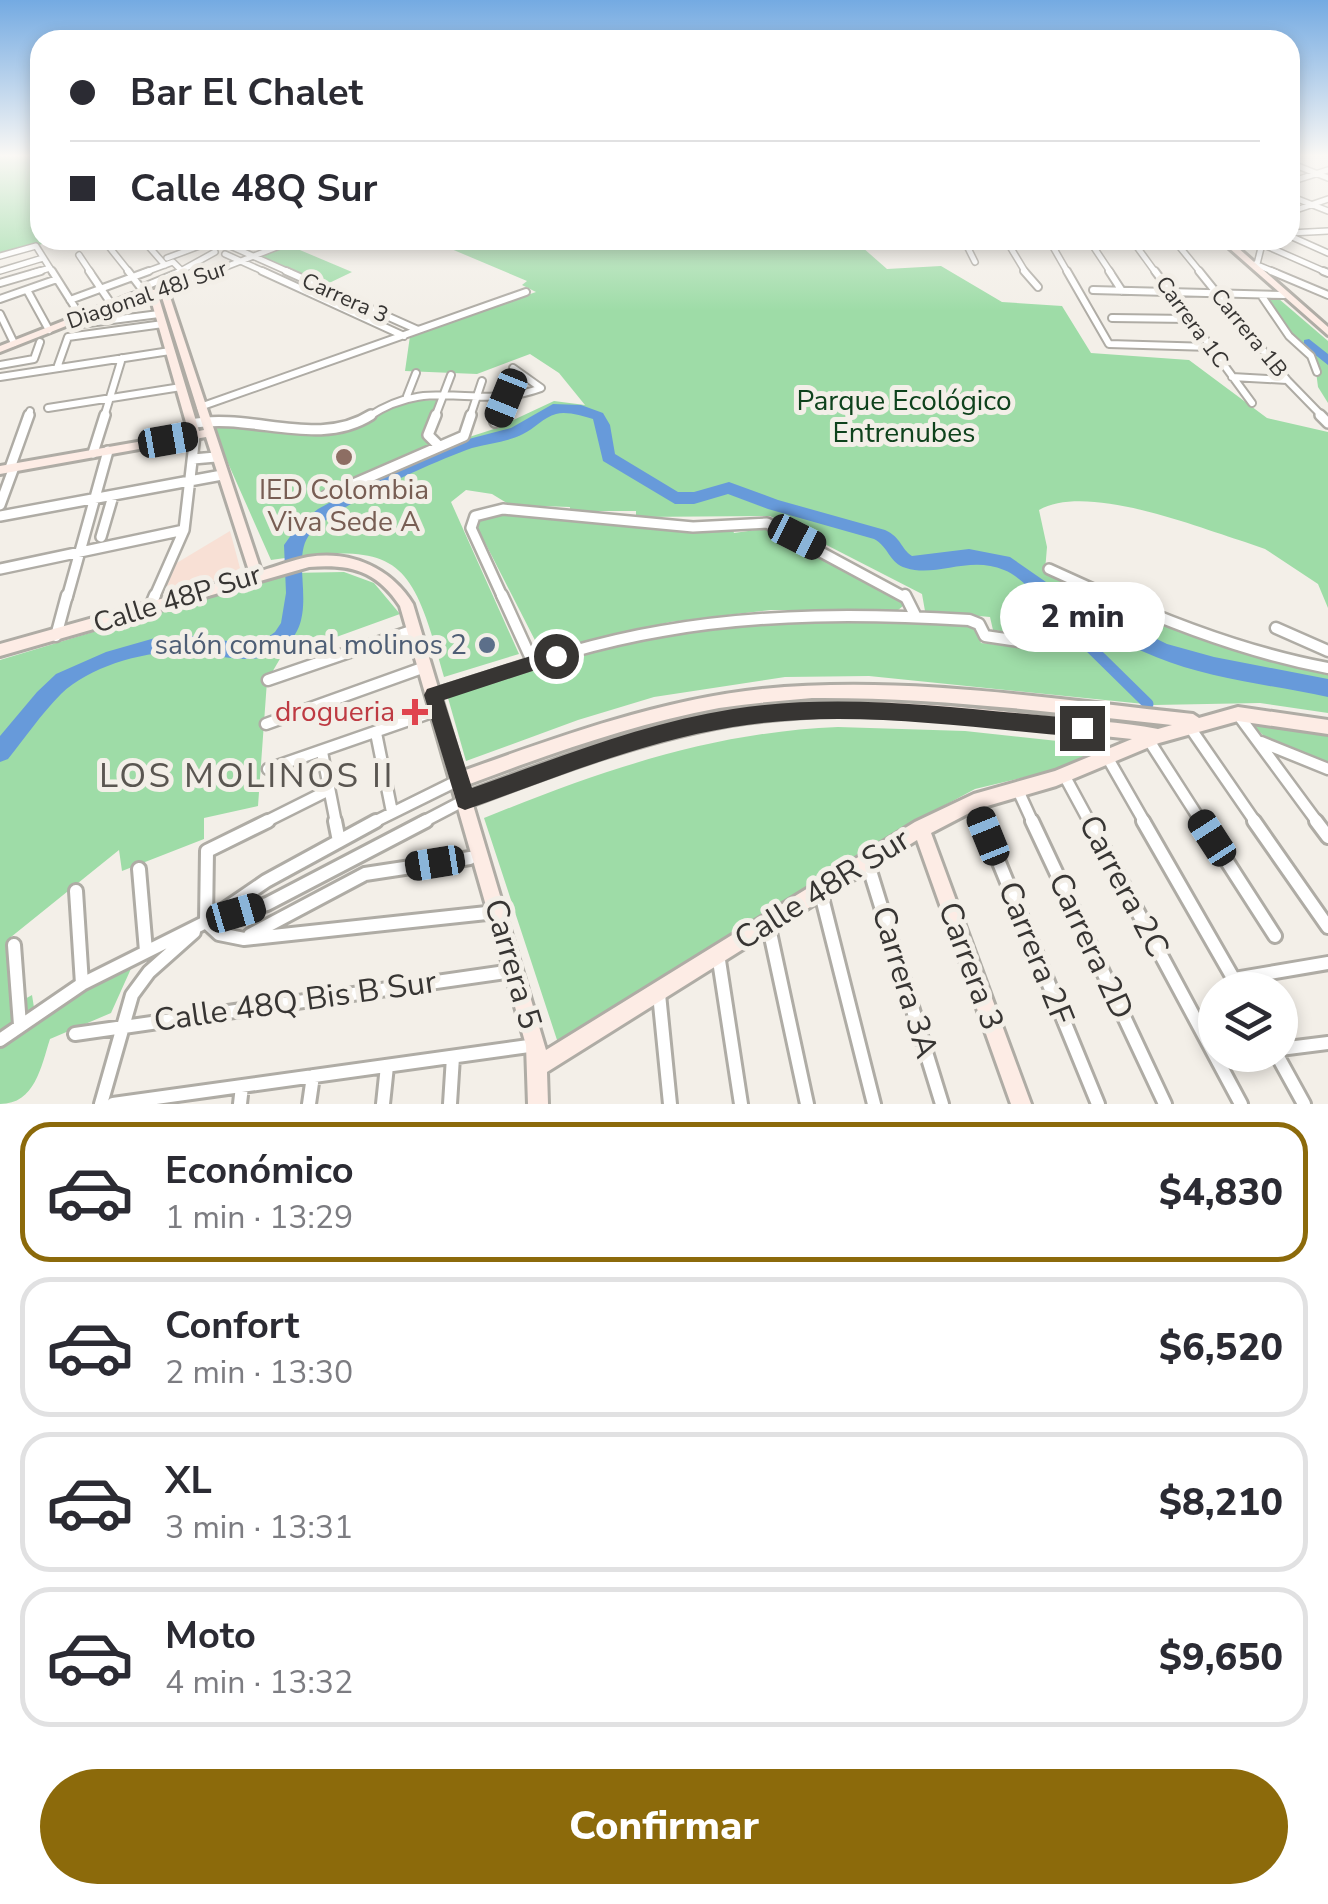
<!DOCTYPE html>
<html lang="es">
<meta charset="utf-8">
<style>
body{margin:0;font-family:"Nunito Sans",sans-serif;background:#f7f7f7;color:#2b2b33;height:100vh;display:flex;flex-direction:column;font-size:38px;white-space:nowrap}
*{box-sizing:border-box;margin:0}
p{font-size:32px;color:#7c7c81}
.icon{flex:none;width:55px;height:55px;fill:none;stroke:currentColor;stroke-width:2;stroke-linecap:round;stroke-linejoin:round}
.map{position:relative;height:1104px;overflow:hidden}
.sheet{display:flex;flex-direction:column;background:#fff;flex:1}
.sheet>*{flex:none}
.banner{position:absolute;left:30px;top:30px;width:1270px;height:220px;border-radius:30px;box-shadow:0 5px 15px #0003;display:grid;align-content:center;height:220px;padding:0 40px;background:#fff}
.buttons{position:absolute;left:1198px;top:972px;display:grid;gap:20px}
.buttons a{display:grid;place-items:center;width:100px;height:100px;border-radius:50%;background:#fff;box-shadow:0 5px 15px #0003;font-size:50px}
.end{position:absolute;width:45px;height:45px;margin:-22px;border:12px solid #373533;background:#fff;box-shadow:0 0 0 5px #fff}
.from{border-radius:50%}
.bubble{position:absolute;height:70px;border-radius:35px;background:#fff;box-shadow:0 5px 15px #0003;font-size:32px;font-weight:800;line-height:70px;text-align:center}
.car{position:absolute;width:30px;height:60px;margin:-30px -15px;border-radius:12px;box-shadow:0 0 8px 2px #0007;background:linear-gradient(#222 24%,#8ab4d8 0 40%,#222 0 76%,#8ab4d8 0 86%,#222 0)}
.banner b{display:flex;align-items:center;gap:35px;height:95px;font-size:38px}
.banner b+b{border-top:2px solid #e1e1e2}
.banner i{width:25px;height:25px;background:#2b2b33}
ul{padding:18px 0 0;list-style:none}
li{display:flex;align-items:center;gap:30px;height:140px;margin:0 20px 15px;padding:0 20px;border:5px solid #e1e1e2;border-radius:30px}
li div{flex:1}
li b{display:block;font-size:38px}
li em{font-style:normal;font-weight:800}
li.current{border-color:#8c6a0b}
li>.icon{width:90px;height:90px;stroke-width:1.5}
.primary-button{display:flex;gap:20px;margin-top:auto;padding:20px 40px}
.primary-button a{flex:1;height:115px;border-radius:60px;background:#8c6a0b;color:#fff;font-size:40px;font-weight:800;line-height:115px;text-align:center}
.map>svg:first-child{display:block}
.education{fill:#f8e0d5}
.green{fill:#9edca7}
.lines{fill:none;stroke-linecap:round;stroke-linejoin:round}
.canal-far1{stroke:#679ada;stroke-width:10}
.canal{stroke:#679ada;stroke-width:11}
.river{fill:#679ada;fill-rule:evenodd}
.street-far4-casing{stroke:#afaca5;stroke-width:8}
.street-far3-casing{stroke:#afaca5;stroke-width:10}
.street-far2-casing{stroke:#afaca5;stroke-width:14}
.street-far1-casing{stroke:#afaca5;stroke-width:15}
.street-casing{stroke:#afaca5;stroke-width:18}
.secondary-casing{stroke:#afaca5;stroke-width:6}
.street-far4{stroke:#fff;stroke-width:5}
.street-far3{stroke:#fff;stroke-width:6}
.street-far2{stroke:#fff;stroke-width:9}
.street-far1{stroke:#fff;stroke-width:10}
.street{stroke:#fff;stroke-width:12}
.secondary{fill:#fdece5;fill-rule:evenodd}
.route{fill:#373533}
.education-dot{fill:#8d6e63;stroke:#f3efe8;stroke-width:4}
.service-dot{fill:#5c6f8a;stroke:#f3efe8;stroke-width:4}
.health-dot{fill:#e0444e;stroke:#f3efe8;stroke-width:4}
.labels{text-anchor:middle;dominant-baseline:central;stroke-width:10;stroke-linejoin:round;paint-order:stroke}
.far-street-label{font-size:22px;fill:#373533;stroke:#f3efe8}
.park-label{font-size:28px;fill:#0e421c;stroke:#f3efe8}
.education-label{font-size:28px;fill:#785e54;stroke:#f3efe8}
.street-label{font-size:28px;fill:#373533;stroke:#f3efe8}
.service-label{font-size:28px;fill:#4e5e75;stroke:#f3efe8;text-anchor:end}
.health-label{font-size:28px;fill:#be3a42;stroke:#f3efe8;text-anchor:end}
.near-street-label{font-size:32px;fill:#373533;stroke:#f3efe8}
.near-neighbourhood-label{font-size:35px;letter-spacing:2.5px;fill:#5a5651;stroke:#f3efe8}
</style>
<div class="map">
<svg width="1328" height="1104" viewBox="0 0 1328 1104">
<rect width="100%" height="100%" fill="#f3efe8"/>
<path class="education" d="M230,531L240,568L219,580L164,595L175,564Z"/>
<path class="green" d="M0,157H40V240H56L0,256Z
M430,240H854L887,269L941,266L1002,302L1062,306L1091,353L1189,360L1267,418L1328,432V608L1318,584L1265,549L1245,542C1194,526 1087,483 1039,510L1047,547L1045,571L1105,603L1284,665L1328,675V713L1260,703L1154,705L869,676L785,677L654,697L578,720L466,761L448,698C506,679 564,658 623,644C724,621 824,618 927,620L928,624L975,627L981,643L1031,648L1029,635L993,630L990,617L925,611L922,594L770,516L636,517V511H570V507L510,505L492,494L466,490L451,502L519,654L444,677C411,556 400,542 271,560L212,427L230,421L336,434L401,401L438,400L423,433L435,448L494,429L554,401L585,405L559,373L530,354L477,374L405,371L410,336L536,292L522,285L527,281Z
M288,245L352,272L325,285L260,256Z
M1266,299H1279L1328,341V403L1318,387L1314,356L1288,331Z
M503,513L732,528L734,533L769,528L901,597L904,605L897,611L771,610L670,622L541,652L477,527L481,519Z
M344,572L374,583L400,614L281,657L267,681L258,806L204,818V839L122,871L119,850L11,937L14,1005L32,995L36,1020L134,962L111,1013L50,1039C41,1067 35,1104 0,1104V660L289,573Z
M1253,721L1328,736V763C1304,754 1262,746 1253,721Z
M838,727L965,731L1113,747L1067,767L975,789L897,831L559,1046L484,818C600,771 712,732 838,727Z"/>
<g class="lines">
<path class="canal-far1" d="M1030,578L1039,598"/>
<path class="canal" d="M1037,595L1148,704"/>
<path class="river" d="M1309,339L1328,354V365L1304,346V340Z
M553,404L581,405L603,413L610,425L615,454L678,492H694L729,482L778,500L885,530C902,538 900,548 912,556L969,549L1010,557L1059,591L1167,644L1214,657L1328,679V697C1272,685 1210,679 1156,657C1120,642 1081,622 1047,602C1032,593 1020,576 1004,570C969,555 936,578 906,568C889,563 889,547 874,539L768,509L728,494L694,504H675L603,461L593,419C582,416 567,411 556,414C544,417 534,429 523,434C508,442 489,443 472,448C435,461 336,505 311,533C286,560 326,622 278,651C253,666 223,656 196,653C153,648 93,664 61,694C41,714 25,738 8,759L0,762V736L37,692L56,674L106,652L155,638L192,636L242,643L264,640L275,632L281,623L286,593L284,545L299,524L318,509L383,474L461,441L511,428Z"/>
<defs>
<path id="street-far4" d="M1290,163L1328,178
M1290,182L1328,170
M1290,196L1328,211
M1290,212L1328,199
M1290,233L1328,231
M1290,236L1328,253
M143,240L165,265
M217,240L291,273
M964,240L975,262
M1006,240L1026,273
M1049,240L1068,273
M1089,240L1111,273
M1132,240L1156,273
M1174,240L1201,273
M1262,244L1328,273
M110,248L130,273
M225,254L267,273
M79,255L91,273
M0,256L36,246L53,273
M167,258L202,245
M1255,264L1277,273
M1256,268L1262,244L1268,240
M0,271L43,258
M33,273L50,268
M143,273L173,262L182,271
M177,273L215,252
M210,273L295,240"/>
<path id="street-far3" d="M52,271L81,317
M89,271L112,305
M128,271L144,292
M262,271L404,336
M286,271L418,330
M1024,271L1038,287
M1067,271L1109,344L1211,347
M1109,271L1122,291
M1155,271L1252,403
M1199,271L1287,380L1323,417
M1271,271L1328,295
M1323,271L1328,273
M0,283L41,271
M141,288L182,271
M27,290L49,330
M1093,290L1284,295
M164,291L216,271
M1261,295L1289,336L1311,356L1317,372
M0,299L57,279
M70,300L149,271
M0,314L14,343
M1112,318L1190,319
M73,325L159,314
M0,365L34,359L40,342
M57,368L68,337L163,324
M0,377L170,351
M1232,377L1287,380
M407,396L416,373
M200,407L526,292
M48,408L181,387
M28,417L30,411
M104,417L122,358
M368,417C432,374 476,412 541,388L513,368
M435,417L451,375
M470,417L482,381
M497,417L505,398"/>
<path id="street-far2" d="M436,415L428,435L438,445
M1320,415L1328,423
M495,422L498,415
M191,424C251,412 318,449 371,415
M93,453L105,415
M193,459L216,457
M10,468L29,415
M326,496L464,436L471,415
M0,505L14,467
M0,516L222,475
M101,537L113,496
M0,569L184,530
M1049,569L1113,598
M67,598L108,451
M154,598L184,530L195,435
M503,598L471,528L475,516L503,509L693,527L767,523L906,598"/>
<path id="street-far1" d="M502,595L533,663
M905,595L916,617
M1108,595C1177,626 1253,654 1328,668
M150,607L155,595
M1276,628L1328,651
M56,636L67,595
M268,680L414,630
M433,695C509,671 584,644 662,631C764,613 866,614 969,620L979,624L985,636L1032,643
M1239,716L1318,823
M266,724L425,667
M1189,726L1256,823
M376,733L392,812
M1148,739L1202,823
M1261,742L1328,769
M322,752L336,823
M1106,755L1145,823
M268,769L438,710
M1064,775L1090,823
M1017,788L1033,823
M974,802L983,823
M263,823L329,790
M372,823L459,780
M421,823L465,800"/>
<path id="street" d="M335,821L339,841
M982,821L1098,1104
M1032,821L1165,1104
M1089,821L1241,1104
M1143,821L1240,990
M1201,821L1275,936
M1254,821L1328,927
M1316,821L1328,837
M867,861L942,1104
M139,869L146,951
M820,890L874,1104
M76,891L82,984
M216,919L267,904L426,821
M206,922L219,934L244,939L496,912
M206,922L207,851L268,821
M768,923L807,1104
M250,935L365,874L470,858
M14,945L20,1025
M718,954L741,1104
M1234,979L1328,963
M659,994L670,1104
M75,1034L513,971
M0,1040L82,984L206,922L266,881L376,821
M1280,1049L1328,1043
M1277,1055L1304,1104
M101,1104L132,995L149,972L194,932
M113,1104L536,1045
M240,1104L242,1086
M309,1104L313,1076
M383,1104L387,1066
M450,1104L453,1057"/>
<path id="secondary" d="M1220,240H1229L1328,327V335Z
M164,288L168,291L261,571C277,566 293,560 308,557C351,550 391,568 413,604L463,771C560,736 659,700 762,689C906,675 1050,699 1193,714L1199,718L1238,707L1328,720V734L1238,721L1159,743L1056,786L977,809L931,833L1031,1104H1011L917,840L547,1072L548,1104H528L526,1045L400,606C376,570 350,564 309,567L0,656V644L250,574L206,437L0,474V466L189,433L150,296L137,298L0,352V346L132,294ZM161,294L204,430L199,431L158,295ZM812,698C933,697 1052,712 1172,725L1158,729C1121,722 1082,720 1045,716C941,704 836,694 732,711C642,726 555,759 469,791L467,785C549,754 633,724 719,708C750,703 781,701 812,698ZM838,715L944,719L1132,739L1055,771L974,794L915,822L546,1050L473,805C557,773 642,741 731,725C766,719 802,717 838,715Z"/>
</defs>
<use href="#street-far4" class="street-far4-casing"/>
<use href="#street-far3" class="street-far3-casing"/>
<use href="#street-far2" class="street-far2-casing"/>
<use href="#street-far1" class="street-far1-casing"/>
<use href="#street" class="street-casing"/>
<use href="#secondary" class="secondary-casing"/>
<use href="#street-far4" class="street-far4"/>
<use href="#street-far3" class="street-far3"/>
<use href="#street-far2" class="street-far2"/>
<use href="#street-far1" class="street-far1"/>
<use href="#street" class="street"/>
<use href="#secondary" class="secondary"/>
</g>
<linearGradient id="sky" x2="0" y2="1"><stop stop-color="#74aae2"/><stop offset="0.5" stop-color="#faf8f5"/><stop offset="1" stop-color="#faf8f5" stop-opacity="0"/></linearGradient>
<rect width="1328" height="311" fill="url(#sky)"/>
<path class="route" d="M556,648L565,656L563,661L444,700L472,788C558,758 643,723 733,709C848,691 967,710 1082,719L1092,728L1082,737C967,728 848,708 733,727C640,742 553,779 465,810L458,807L424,695L427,689Z"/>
<circle class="education-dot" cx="344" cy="457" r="10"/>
<circle class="service-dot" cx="487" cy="645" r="10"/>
<path class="health-dot" d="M410 697h10v10h10v10h-10v10h-10v-10h-10v-10h10z"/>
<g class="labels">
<g class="far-street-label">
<text transform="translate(147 295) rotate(-19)">Diagonal 48J Sur</text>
<text transform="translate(345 298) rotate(24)">Carrera 3</text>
<text transform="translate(1192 322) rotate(54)">Carrera 1C</text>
<text transform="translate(1249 333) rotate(51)">Carrera 1B</text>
</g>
<g class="park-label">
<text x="904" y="401">Parque Ecológico<tspan x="904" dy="32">Entrenubes</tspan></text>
</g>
<g class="education-label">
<text x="344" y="490">IED Colombia<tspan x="344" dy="32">Viva Sede A</tspan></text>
</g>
<g class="street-label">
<text transform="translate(177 599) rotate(-17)">Calle 48P Sur</text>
</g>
<g class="service-label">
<text x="467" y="645">salón comunal molinos 2</text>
</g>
<g class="health-label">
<text x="395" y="712">drogueria</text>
</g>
<g class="near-street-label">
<text transform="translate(1124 886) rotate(62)">Carrera 2C</text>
<text transform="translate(822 889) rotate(-32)">Calle 48R Sur</text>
<text transform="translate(1091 946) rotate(65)">Carrera 2D</text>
<text transform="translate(1036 953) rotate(68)">Carrera 2F</text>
<text transform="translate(513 964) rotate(74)">Carrera 5</text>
<text transform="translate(971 966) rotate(70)">Carrera 3</text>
<text transform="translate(905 982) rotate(73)">Carrera 3A</text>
<text transform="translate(295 1001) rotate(-8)">Calle 48Q Bis B Sur</text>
</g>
<g class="near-neighbourhood-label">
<text x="247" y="775">LOS MOLINOS II</text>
</g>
</g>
</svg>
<div class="buttons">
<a><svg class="icon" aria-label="layers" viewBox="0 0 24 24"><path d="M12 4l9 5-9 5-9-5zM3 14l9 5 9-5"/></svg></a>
</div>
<i class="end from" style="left:556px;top:656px"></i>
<i class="end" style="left:1082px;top:728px"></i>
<div class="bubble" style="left:1000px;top:582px;width:165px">2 min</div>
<i class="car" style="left:506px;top:398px;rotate:202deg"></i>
<i class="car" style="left:168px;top:440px;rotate:80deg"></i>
<i class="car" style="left:797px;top:537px;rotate:117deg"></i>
<i class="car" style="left:988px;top:836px;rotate:338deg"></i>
<i class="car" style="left:1212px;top:838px;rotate:327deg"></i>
<i class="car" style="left:435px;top:863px;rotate:261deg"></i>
<i class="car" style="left:236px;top:913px;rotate:74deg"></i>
<div class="banner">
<b><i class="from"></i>Bar El Chalet</b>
<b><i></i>Calle 48Q Sur</b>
</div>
</div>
<section class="sheet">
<ul>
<li class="current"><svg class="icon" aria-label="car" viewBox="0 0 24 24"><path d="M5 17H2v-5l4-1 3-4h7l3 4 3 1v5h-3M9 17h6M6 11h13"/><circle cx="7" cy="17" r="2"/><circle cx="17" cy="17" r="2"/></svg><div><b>Económico</b><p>1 min · 13:29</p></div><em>$4,830</em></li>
<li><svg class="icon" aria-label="car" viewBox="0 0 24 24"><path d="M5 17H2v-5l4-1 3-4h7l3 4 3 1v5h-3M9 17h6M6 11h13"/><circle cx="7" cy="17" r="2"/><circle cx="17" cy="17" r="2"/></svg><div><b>Confort</b><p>2 min · 13:30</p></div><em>$6,520</em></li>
<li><svg class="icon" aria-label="car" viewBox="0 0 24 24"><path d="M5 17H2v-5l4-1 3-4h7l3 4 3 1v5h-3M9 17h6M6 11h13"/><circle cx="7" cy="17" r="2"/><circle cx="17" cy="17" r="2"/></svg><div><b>XL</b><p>3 min · 13:31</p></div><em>$8,210</em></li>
<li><svg class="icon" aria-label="car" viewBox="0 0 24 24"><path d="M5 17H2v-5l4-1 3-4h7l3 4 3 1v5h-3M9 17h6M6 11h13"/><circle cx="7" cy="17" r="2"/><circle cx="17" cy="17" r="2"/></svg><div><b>Moto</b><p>4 min · 13:32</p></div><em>$9,650</em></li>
</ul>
<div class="primary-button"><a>Confirmar</a></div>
</section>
